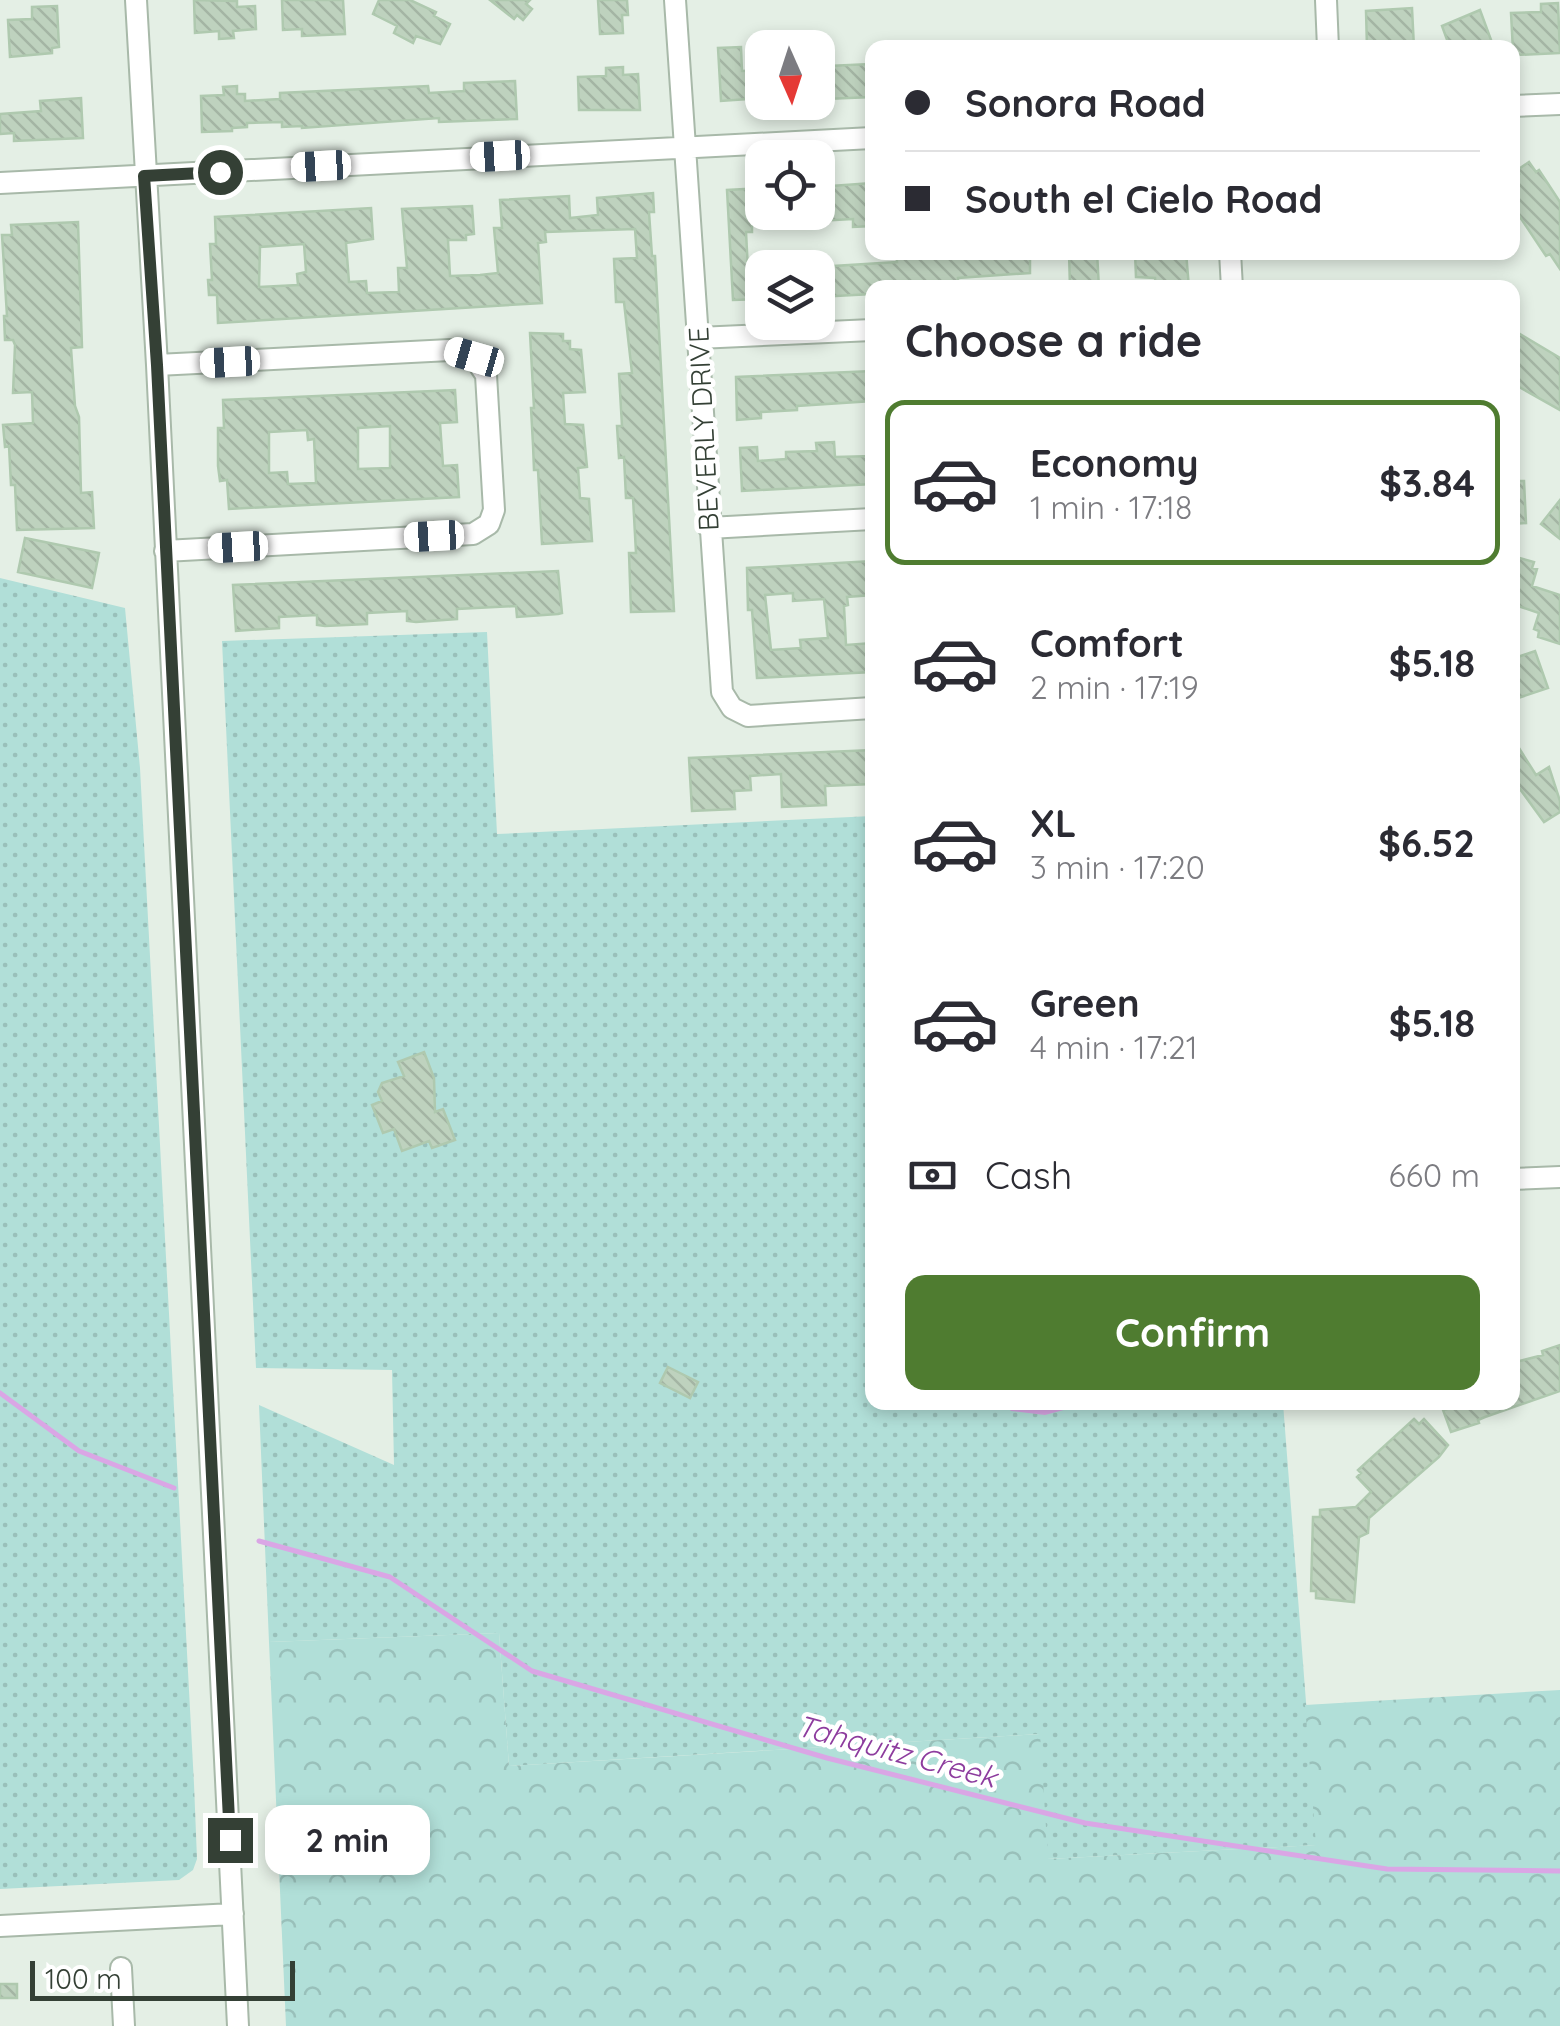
<!DOCTYPE html>
<meta charset="utf-8">
<style>
body{margin:0;font-family:Quicksand,sans-serif;background:#f2f2f3;color:#2b2b33;height:100vh;display:flex;flex-direction:column;font-size:38px;white-space:nowrap}
*{box-sizing:border-box;margin:0}
p{font-size:32px;color:#7c7c81}
.icon{flex:none;width:55px;height:55px;fill:none;stroke:currentColor;stroke-width:2;stroke-linecap:round;stroke-linejoin:round}
.map{position:relative;flex:1;overflow:hidden}
.drawer{position:absolute;left:865px;top:280px;width:655px;height:1130px;display:flex;flex-direction:column;background:#fff;border-radius:20px;box-shadow:0 5px 15px #0003}
.drawer>*{flex:none}
.guide{position:absolute;left:865px;top:40px;width:655px;height:220px;border-radius:20px;box-shadow:0 5px 15px #0003;display:grid;align-content:center;height:220px;padding:0 40px;background:#fff}
.needle{width:65px;rotate:177deg}
.tools{position:absolute;left:745px;top:30px;display:grid;gap:20px}
.tools a{display:grid;place-items:center;width:90px;height:90px;border-radius:20px;background:#fff;box-shadow:0 5px 15px #0003;font-size:50px}
.scale{position:absolute;left:30px;bottom:25px;width:265px;box-sizing:border-box;padding-left:10px;border:5px solid #344035;border-top:0;font-size:28px;line-height:35px;white-space:nowrap;color:#344035;-webkit-text-stroke:8px #fff;paint-order:stroke}
.end{position:absolute;width:45px;height:45px;margin:-22px;border:12px solid #344035;background:#fff;box-shadow:0 0 0 5px #fff}
.from{border-radius:50%}
.bubble{position:absolute;height:70px;border-radius:20px;background:#fff;box-shadow:0 5px 15px #0003;font-size:32px;font-weight:700;line-height:70px;text-align:center}
.car{position:absolute;width:30px;height:60px;margin:-30px -15px;border-radius:12px;box-shadow:0 0 8px 2px #0007;background:linear-gradient(#fff 24%,#345 0 40%,#fff 0 76%,#345 0 86%,#fff 0)}
.guide b{display:flex;align-items:center;gap:35px;height:95px;font-size:38px}
.guide b+b{border-top:2px solid #e1e1e2}
.guide i{width:25px;height:25px;background:#2b2b33}
ul{padding:0;list-style:none}
li{display:flex;align-items:center;gap:30px;height:165px;margin:0 20px 15px;padding:0 20px;border:5px solid transparent;border-radius:20px}
li div{flex:1}
li b{display:block;font-size:38px}
li em{font-style:normal;font-weight:700}
li.selected{border-color:#4f7c30}
li>.icon{width:90px;height:90px;stroke-width:1.5}
h2{padding:0 40px;font-size:45px;line-height:120px}
.pay{display:flex;align-items:center;gap:25px;height:110px;padding:0 40px;font-size:38px}
.pay p{margin-inline-start:auto}
.cta{display:flex;gap:20px;margin-top:auto;padding:20px 40px}
.cta a{flex:1;height:115px;border-radius:20px;background:#4f7c30;color:#fff;font-size:40px;font-weight:700;line-height:115px;text-align:center}
.map>svg:first-child{display:block}
.grass{fill:url(#grass-dots)}
.park{fill:url(#park-crowns)}
.water{fill:url(#water-rules)}
.lines{fill:none;stroke-linecap:round;stroke-linejoin:round}
.stream{stroke:#daa6e5;stroke-width:5}
.building{fill:url(#building-back-hatch);stroke:#afc9af;stroke-width:2.5;fill-rule:evenodd}
.minor-casing{stroke:#a8b9a9;stroke-width:24}
.minor{stroke:#fff;stroke-width:20}
.route{stroke:#344035;stroke-width:12}
.labels{text-anchor:middle;dominant-baseline:central;stroke-width:9;stroke-linejoin:round;paint-order:stroke}
.street-label{font-size:28px;fill:#344035;stroke:#fff}
.water-label{font-size:30px;font-style:italic;fill:#8d3c9e;stroke:#fff}
</style>
<div class="map">
<svg width="1560" height="2026" viewBox="0 0 1560 2026">
<defs>
<pattern id="grass-dots" width="8" height="8" patternUnits="userSpaceOnUse" patternTransform="scale(2.5)"><rect width="8" height="8" fill="#b1dfd8"/><path d="M2 2h.1M6 6h.1" fill="none" stroke="#99c0ba" stroke-width="1.8" stroke-linecap="round"/></pattern>
<pattern id="park-crowns" width="20" height="18" patternUnits="userSpaceOnUse" patternTransform="scale(2.5)"><rect width="20" height="18" fill="#b1dfd8"/><path d="M2 6a3 3 0 1 1 6 0M12 15a3 3 0 1 1 6 0" fill="none" stroke="#99c0ba"/></pattern>
<pattern id="water-rules" width="6" height="5" patternUnits="userSpaceOnUse" patternTransform="scale(2.5)"><rect width="6" height="5" fill="#daa6e5"/><path d="M0 2.5h6" fill="none" stroke="#b289ba"/></pattern>
<pattern id="building-back-hatch" width="6" height="6" patternUnits="userSpaceOnUse" patternTransform="scale(2.5)"><rect width="6" height="6" fill="#bed2be"/><path d="M-1 5l2 2M0 0l6 6M5-1l2 2" fill="none" stroke="#a4b5a4"/></pattern>
</defs>
<rect width="100%" height="100%" fill="#e4efe5"/>
<path class="grass" d="M0,578L125,608L140,768L194,1784L197,1859L193,1870L179,1880L0,1889Z
M487,632L497,834L872,816V1402L1283,1403L1317,1845L1047,1859L1039,1734L509,1766L499,1633L269,1642L259,1405L394,1465L392,1370L256,1368L222,641Z"/>
<path class="park" d="M499,1633L509,1766L1040,1734L1048,1859L1316,1845L1305,1705L1560,1690V2026H286L269,1642Z"/>
<path class="water" d="M1003,1403H1090L1045,1415L1011,1411Z"/>
<g class="lines">
<path class="stream" d="M0,1393L79,1451L174,1488
M259,1541L390,1577L532,1671L827,1758L1085,1823L1387,1869L1560,1871"/>
</g>
<path class="building" d="M194,0L237,1V7L255,6L256,29L233,31L234,38L219,39V31L195,33Z
M282,0H343L345,34L302,36V29L283,30Z
M379,0H410L436,12L434,16L450,24L440,44L416,36L413,43L394,33L397,26L373,14Z
M490,0H530L526,4L532,9L523,20L517,15L514,19Z
M598,0H627L628,15H622L623,33L600,34Z
M1558,3L1560,53L1516,55L1513,51L1511,13L1541,12V4Z
M57,6L59,47L52,48V53L10,57L8,20L32,19V7Z
M1412,8L1414,48H1367L1366,11Z
M1480,10L1494,48H1450L1442,26Z
M741,47L742,71L762,70V98L721,101L718,48Z
M870,64L872,97L826,99V95L818,96V72L830,70L829,66Z
M623,67V75L638,74L640,110H579L578,77L606,76V68Z
M515,81L517,119L439,122V118L302,128V126L282,127V122L247,123V127L232,128V131L202,132L201,96L224,95L223,87L237,86V94H245V101L280,99V93L428,86L429,93L464,91V83Z
M81,98L83,138L14,141V133L0,134V114L41,111L40,101Z
M1529,162L1536,172L1539,170L1560,202V269L1550,254L1546,256L1518,214L1512,219V178L1519,174L1516,171Z
M871,183L872,226L853,227V219L818,221V187Z
M762,188V223L752,224V232H746L748,270H762V299L733,300L727,190Z
M653,193L654,212H649L652,256H655L674,611L631,612L629,553H636L633,498H626L624,457L619,458L617,426H622L619,374L632,373L624,302H616L614,259L637,258L635,229L545,232L546,242L538,243L542,303L218,323L217,295H209L208,280H212L210,244H216L215,217L371,208L373,239L346,243L349,282L366,281L367,293L399,292L398,268H407L402,209L472,206L474,234L466,235V240H448L450,276L480,275L498,273L494,228H502L500,200L569,196L570,218L598,215L597,198ZM304,244L306,272L297,274L298,285L259,287L260,247Z
M78,222L82,347L71,348L75,406L79,417L81,493L92,492L94,528L17,530L15,485H11L9,446L5,447L3,425L33,423L32,392L13,393L15,345L13,340H5L4,316H7L2,235H12L11,225Z
M896,252H915L922,257L1030,252V273L958,278V288H872V294L818,297V267L897,262Z
M1069,252H1097L1099,288H1070Z
M1135,252H1186L1189,288H1156L1155,278L1136,277Z
M530,333L563,334V341H570V349L581,350L585,392L563,393L565,424L583,425L587,467L578,468L580,498L589,499L592,541L542,544L538,470H534L533,445L531,408H534Z
M1520,334L1560,358V410L1512,383V347Z
M872,371V401L797,406V410L761,412V418L737,420L736,377Z
M455,390L457,422L440,423L443,466L457,465L459,497L229,509L227,480L220,481L218,466V428H224L223,400ZM390,426V468L358,469V428ZM307,430L308,440L314,439L316,483L288,484L287,472L269,473V432Z
M834,442L835,457L872,456V484L742,491L740,448L757,447L758,461L786,459V452L817,451L816,443Z
M1512,481H1524L1526,523L1512,524Z
M1560,500V539L1541,524Z
M25,538L99,553L92,588L18,572Z
M1512,556L1534,562L1532,568L1537,569L1532,586L1560,595V644L1538,637L1539,631L1534,629L1539,613L1512,604Z
M872,561V595L847,597L848,605L844,606L846,645L872,643V672L757,678L752,610H748L747,568ZM793,593V601L824,599L828,638L800,640L801,648L771,650L765,595Z
M558,571L562,613L558,614L517,617L516,606L457,609V619L416,622L407,621V611L367,613V624L325,626L317,625V615L279,617V628L236,631L233,585Z
M1535,651L1548,688L1512,700V659Z
M1512,737L1536,775L1549,767L1560,801V812L1544,822L1512,778Z
M872,750V784L825,786L826,805L782,807L781,774L750,776L751,790L734,791L735,809L692,811L689,758Z
M424,1052L434,1078L435,1112L443,1109L455,1140L432,1148L429,1141L402,1151L394,1129L383,1133L372,1105L382,1101L378,1092L382,1083L404,1076L398,1062Z
M1560,1345V1391L1485,1417L1478,1420L1479,1423L1451,1432L1443,1410L1447,1409L1445,1402H1512V1363L1543,1355L1542,1351Z
M668,1367L698,1382L690,1398L660,1383Z
M1414,1419L1419,1424L1424,1419L1448,1445L1439,1457L1369,1518L1368,1533L1359,1537L1354,1602L1316,1598V1591H1311L1313,1517H1320V1510L1356,1507L1371,1492L1357,1477L1361,1473L1358,1470Z
M0,1984H17V1998H0Z"/>
<g class="lines">
<defs>
<path id="minor" d="M136,0L157,365L238,2026
M675,0L722,692L732,708L748,716L872,708
M1326,0L1328,48
M1512,106L1560,104
M0,183L872,138
M1230,252L1232,288
M698,338L872,330
M157,365L450,350L474,357L486,375L494,510L489,524L473,534L165,551
M709,528L872,519
M1512,1179L1560,1177
M0,1926L233,1914
M121,1968L124,2026"/>
</defs>
<use href="#minor" class="minor-casing"/>
<use href="#minor" class="minor"/>
</g>
<g class="lines">
<path class="route" d="M220,172L144,176L157,365L230,1840"/>
</g>
<g class="labels">
<g class="street-label">
<text transform="translate(703 429) rotate(-93)">BEVERLY DRIVE</text>
</g>
<g class="water-label">
<text transform="translate(897 1751) rotate(15)">Tahquitz Creek</text>
</g>
</g>
</svg>
<div class="tools">
<a><svg class="needle" viewBox="-14 -14 28 28"><path d="M0-13l5 13h-10z" fill="#e53935"/><path d="M0 13l5-13h-10z" fill="#7c7c81"/></svg></a>
<a><svg class="icon" aria-label="locate" viewBox="0 0 24 24"><circle cx="12" cy="12" r="6"/><path d="M12 2v4M12 18v4M2 12h4M18 12h4"/></svg></a>
<a><svg class="icon" aria-label="layers" viewBox="0 0 24 24"><path d="M12 4l9 5-9 5-9-5zM3 14l9 5 9-5"/></svg></a>
</div>
<div class="scale">100 m</div>
<i class="end from" style="left:220px;top:172px"></i>
<i class="end" style="left:230px;top:1840px"></i>
<div class="bubble" style="left:265px;top:1805px;width:165px">2 min</div>
<i class="car" style="left:500px;top:156px;rotate:267deg"></i>
<i class="car" style="left:321px;top:166px;rotate:267deg"></i>
<i class="car" style="left:474px;top:357px;rotate:286deg"></i>
<i class="car" style="left:230px;top:362px;rotate:267deg"></i>
<i class="car" style="left:434px;top:536px;rotate:267deg"></i>
<i class="car" style="left:238px;top:547px;rotate:267deg"></i>
<div class="guide">
<b><i class="from"></i>Sonora Road</b>
<b><i></i>South el Cielo Road</b>
</div>
<section class="drawer">
<h2>Choose a ride</h2>
<ul>
<li class="selected"><svg class="icon" aria-label="car" viewBox="0 0 24 24"><path d="M5 17H2v-5l4-1 3-4h7l3 4 3 1v5h-3M9 17h6M6 11h13"/><circle cx="7" cy="17" r="2"/><circle cx="17" cy="17" r="2"/></svg><div><b>Economy</b><p>1 min · 17:18</p></div><em>$3.84</em></li>
<li><svg class="icon" aria-label="car" viewBox="0 0 24 24"><path d="M5 17H2v-5l4-1 3-4h7l3 4 3 1v5h-3M9 17h6M6 11h13"/><circle cx="7" cy="17" r="2"/><circle cx="17" cy="17" r="2"/></svg><div><b>Comfort</b><p>2 min · 17:19</p></div><em>$5.18</em></li>
<li><svg class="icon" aria-label="car" viewBox="0 0 24 24"><path d="M5 17H2v-5l4-1 3-4h7l3 4 3 1v5h-3M9 17h6M6 11h13"/><circle cx="7" cy="17" r="2"/><circle cx="17" cy="17" r="2"/></svg><div><b>XL</b><p>3 min · 17:20</p></div><em>$6.52</em></li>
<li><svg class="icon" aria-label="car" viewBox="0 0 24 24"><path d="M5 17H2v-5l4-1 3-4h7l3 4 3 1v5h-3M9 17h6M6 11h13"/><circle cx="7" cy="17" r="2"/><circle cx="17" cy="17" r="2"/></svg><div><b>Green</b><p>4 min · 17:21</p></div><em>$5.18</em></li>
</ul>
<div class="pay"><svg class="icon" aria-label="cash" viewBox="0 0 24 24"><path d="M3 7h18v10H3z"/><circle cx="12" cy="12" r="2"/></svg>Cash<p>660 m</p></div>
<div class="cta"><a>Confirm</a></div>
</section>
</div>
